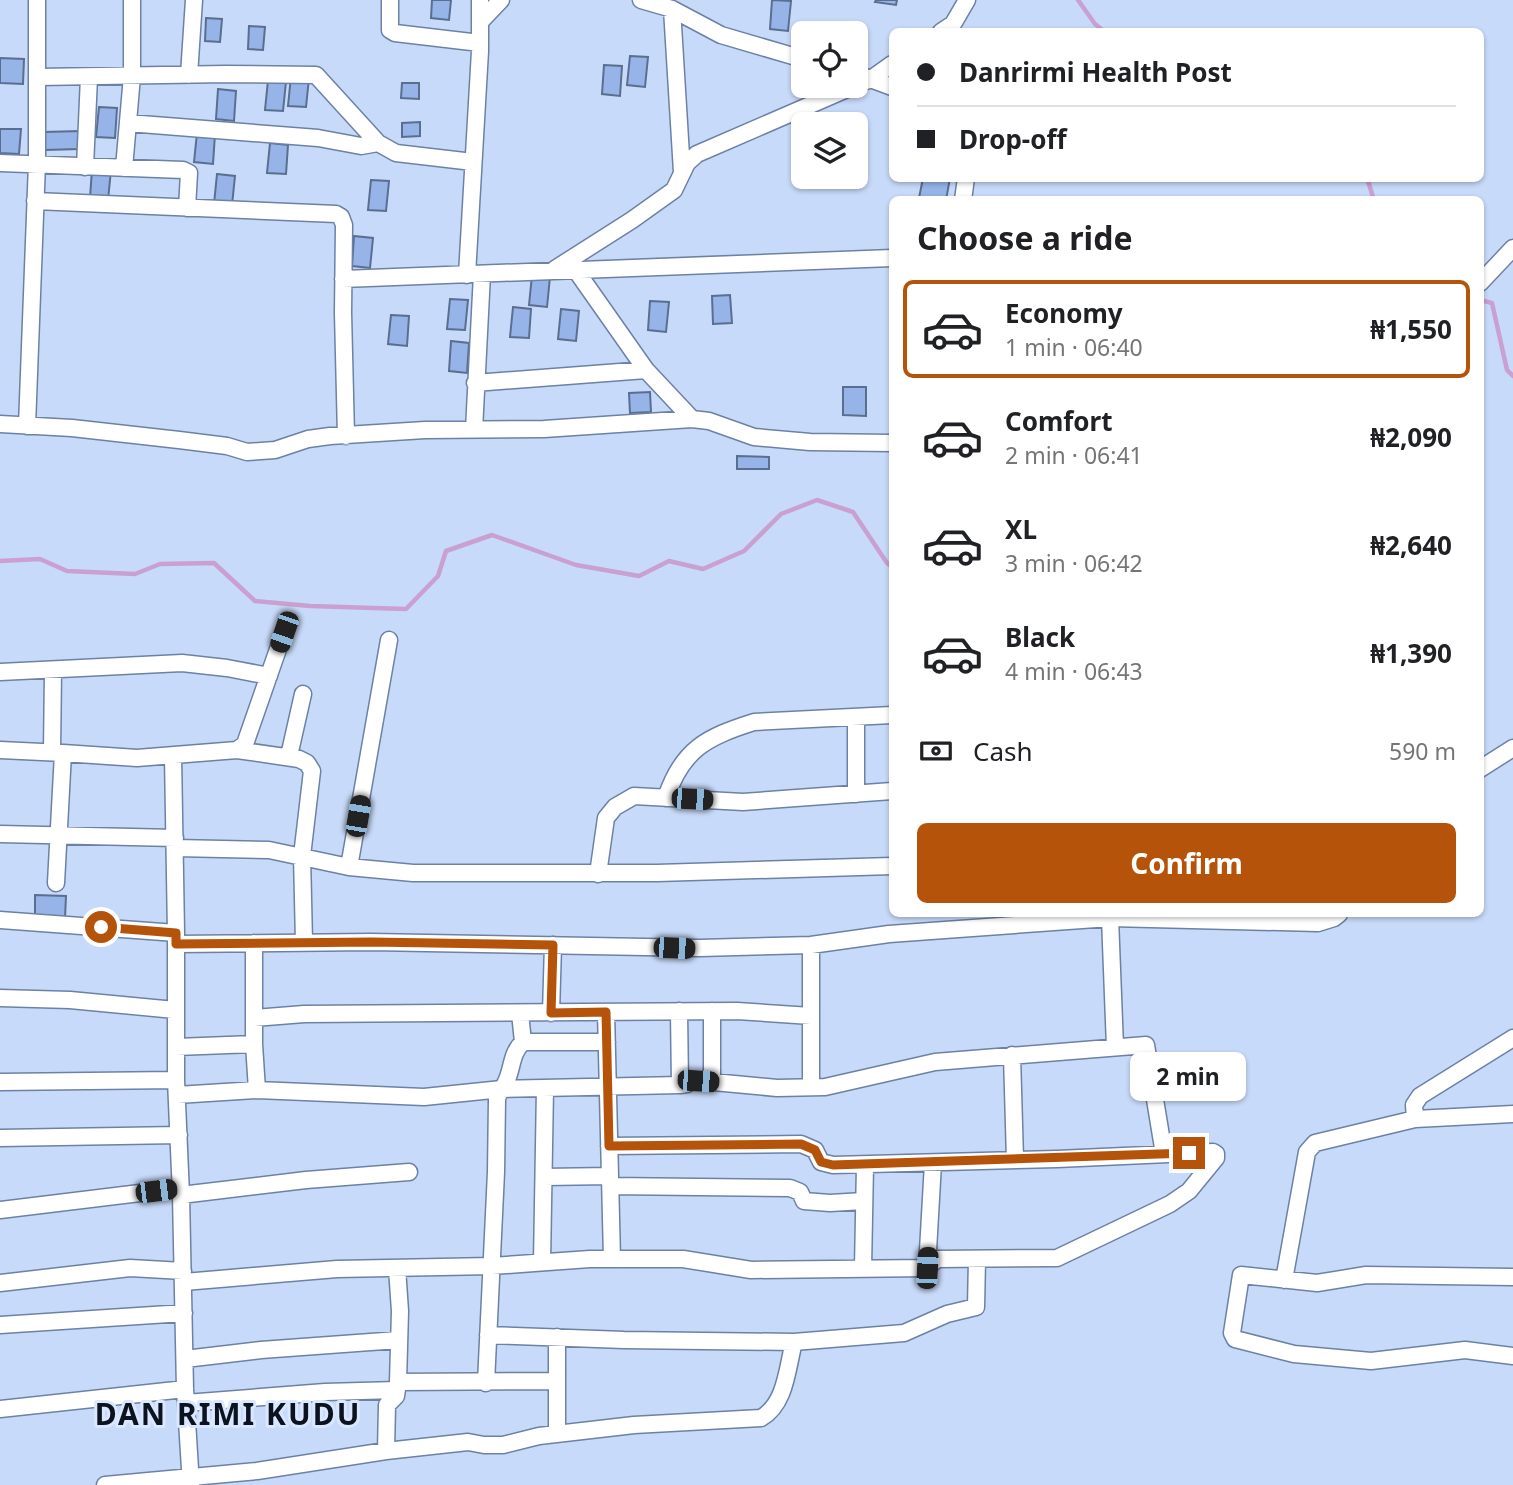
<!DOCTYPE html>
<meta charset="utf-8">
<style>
body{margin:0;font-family:"Noto Sans",sans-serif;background:#f6f6f6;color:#202124;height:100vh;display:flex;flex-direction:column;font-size:26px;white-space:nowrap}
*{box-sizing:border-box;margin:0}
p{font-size:23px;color:#757577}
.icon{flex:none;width:38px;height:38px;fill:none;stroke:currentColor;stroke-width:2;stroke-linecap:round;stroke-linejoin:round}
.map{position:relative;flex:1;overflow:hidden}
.panel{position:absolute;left:889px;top:196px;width:595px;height:721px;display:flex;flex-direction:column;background:#fff;border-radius:10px;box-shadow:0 2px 5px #0004}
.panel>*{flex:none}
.hud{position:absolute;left:889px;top:28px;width:595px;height:154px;border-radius:10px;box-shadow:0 2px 5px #0004;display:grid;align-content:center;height:154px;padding:0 28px;background:#fff}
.tools{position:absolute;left:791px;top:21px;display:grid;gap:14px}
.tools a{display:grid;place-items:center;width:77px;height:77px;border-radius:10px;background:#fff;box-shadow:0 2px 5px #0004;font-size:35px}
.end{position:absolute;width:32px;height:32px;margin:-16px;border:9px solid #b45309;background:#fff;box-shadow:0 0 0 4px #fff}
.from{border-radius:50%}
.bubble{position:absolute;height:49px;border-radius:10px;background:#fff;box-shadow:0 2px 5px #0004;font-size:23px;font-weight:700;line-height:49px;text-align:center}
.car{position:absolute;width:21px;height:42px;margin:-21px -10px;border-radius:9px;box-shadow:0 0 5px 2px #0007;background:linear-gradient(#222 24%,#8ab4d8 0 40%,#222 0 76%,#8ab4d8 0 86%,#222 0)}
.hud b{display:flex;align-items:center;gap:24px;height:66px;font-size:26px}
.hud b+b{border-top:2px solid #e0e0e0}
.hud i{width:18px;height:18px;background:#202124}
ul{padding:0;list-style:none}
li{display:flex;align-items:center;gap:21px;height:98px;margin:0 14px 10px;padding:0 14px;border:4px solid transparent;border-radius:10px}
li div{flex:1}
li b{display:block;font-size:26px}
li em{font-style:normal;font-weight:700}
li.selected{border-color:#b45309}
li>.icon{width:63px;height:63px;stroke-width:1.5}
h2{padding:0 28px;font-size:32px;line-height:84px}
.pay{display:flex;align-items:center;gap:18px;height:77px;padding:0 28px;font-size:26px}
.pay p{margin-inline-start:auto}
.button{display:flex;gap:14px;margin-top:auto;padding:14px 28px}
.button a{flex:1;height:80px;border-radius:10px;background:#b45309;color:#fff;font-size:28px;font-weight:700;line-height:80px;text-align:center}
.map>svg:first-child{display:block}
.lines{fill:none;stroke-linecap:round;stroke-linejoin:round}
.stream{stroke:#caa0d1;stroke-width:4.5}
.building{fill:#96b4e8;stroke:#5a6e90;stroke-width:2}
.minor-casing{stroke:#6d81a4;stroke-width:19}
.minor{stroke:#fff;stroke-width:16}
.route{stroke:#b45309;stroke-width:9}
.labels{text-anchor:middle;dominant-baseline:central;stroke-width:6;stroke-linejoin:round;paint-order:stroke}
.district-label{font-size:30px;font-weight:bold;letter-spacing:2px;fill:#0b1320;stroke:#dae7ff}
</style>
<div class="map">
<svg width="1513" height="1485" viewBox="0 0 1513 1485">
<rect width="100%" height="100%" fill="#c8daf9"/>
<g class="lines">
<path class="stream" d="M1078,0L1095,24L1105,32
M1367,178L1374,200
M1480,300L1492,303L1507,370L1513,376
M0,561L40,559L67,571L135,574L160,564L214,563L255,601L310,606L406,609L438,576L446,551L492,535L576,565L639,576L669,561L703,569L744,551L781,514L817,500L853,512L887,563L892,567"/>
</g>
<path class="building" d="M432,0H451L449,20L431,18Z
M772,0L791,1L788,31L770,29Z
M876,0H897L896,5L875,2Z
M206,18L222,19L220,42L205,41Z
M249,26L265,27L263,50L248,49Z
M630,56L648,57L645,87L627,85Z
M0,58L24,59L23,84L0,83Z
M604,65L622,66L620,96L602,94Z
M291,76L309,78L306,107L288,106Z
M268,80L286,82L283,111L265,110Z
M402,83H419V99L401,98Z
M218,89L236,91L234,121L216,119Z
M99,107L117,108L115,138L96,137Z
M420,122V136L402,137V123Z
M0,129H21L19,154L0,153Z
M80,131L79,149L45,150L44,132Z
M197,133L215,134L213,164L194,162Z
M270,143L288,145L286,174L267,173Z
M92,169L111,170L108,200L90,198Z
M217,174L235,176L232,205L214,204Z
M923,178H950L946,200L919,198Z
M371,180L389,181L386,211L368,210Z
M354,236L373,238L370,268L352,266Z
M532,275L550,277L547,307L529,305Z
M730,295L732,323L713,324L712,296Z
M450,299L468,300L465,330L447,329Z
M650,301L669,302L666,332L648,330Z
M513,307L531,309L529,338L510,337Z
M561,309L579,311L576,341L558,339Z
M391,315L409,316L407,346L388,344Z
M451,341L469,343L467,373L449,371Z
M843,387H866V416L843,415Z
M650,392L651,412L630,413L629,393Z
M737,456L769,457V469H737Z
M35,895L66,896L65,918L35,917Z"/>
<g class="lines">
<defs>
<path id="minor" d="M390,0V30L395,33L480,43
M641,0L672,9L721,35L803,59
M672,9L682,172
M480,22L501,0
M941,32L953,24L967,0
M189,75L194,0
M37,77L226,74L316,75L378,143L396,153L473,162
M865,77L892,87
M856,85L871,79L892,64
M128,123L318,138L361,146L378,143
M0,163L183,170L189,173L187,208
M85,167L89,77
M124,168L132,76V0
M963,200L966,178
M35,201L336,214L341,217L344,225L343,313L346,436
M555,269L632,220L674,190L687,163L697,154L854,86
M575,269L646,370L692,419L709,421L754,437L810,442L892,443
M467,275L480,51V0
M343,279L892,258
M1480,283L1513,248
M475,383L646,370
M0,424L72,428L179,440L227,446L247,452L275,450L308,439L330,436L425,430L544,429L692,419
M27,426L37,163V0
M474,430L482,274
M0,672L182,663L227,668L269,676
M0,750L63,753L56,883
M237,750L299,759L307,763L312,771L302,856L304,942
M52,751L53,671
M63,753L137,758L237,750L245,744L284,632
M173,756L176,933V1080L181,1195L185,1389L191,1485
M289,756L303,694
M1480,769L1513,748
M856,794V717
M666,798C682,749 707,737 754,722L892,715
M0,834L175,838
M176,848L269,850L349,867L413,873H657L892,866
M349,867L389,640
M598,874L606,818L615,807L634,796L743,802L892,791
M1110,918L1115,1047
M0,920L176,933
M254,943V1044L257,1090
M176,944L371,942L700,948L811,945L889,934L1110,918L1318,923L1334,918L1339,914
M811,945V1087
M0,998L70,1000L175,1010
M679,1011L680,1085
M606,1012L612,1259
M551,1013L553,945
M254,1018L304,1014L737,1011L811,1016
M523,1042H607
M176,1047L254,1044
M1012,1055L1015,1160
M0,1082L176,1080
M712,1082V1011
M177,1095L257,1090L424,1097L502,1089L680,1085L687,1084L692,1080L777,1088L825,1087L935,1062L1146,1045L1164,1154
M1415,1119L1414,1105L1420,1096L1513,1038
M0,1138L179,1135
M544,1177L610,1176
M611,1186L790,1188L800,1192L804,1201L830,1203L864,1201
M181,1195L306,1180L409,1172
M0,1210L181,1188
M542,1262L545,1088
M863,1268L865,1165
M927,1268L933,1163
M1513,1277L1366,1275L1317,1283L1241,1275L1232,1333L1235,1339L1294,1354L1371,1361L1465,1350L1513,1356
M1284,1280L1307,1152L1315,1143L1415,1119L1513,1114
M184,1282L337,1269L492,1266L590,1259H683L751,1270L927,1268L937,1259L1057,1258L1170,1204L1189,1191L1216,1158V1154L1213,1152L1057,1159L833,1165L821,1162L815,1150L801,1144L609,1146
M0,1283L130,1268L183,1271
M0,1325L184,1313
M488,1335L624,1340L794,1342L904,1333L947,1314L976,1307L977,1259
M185,1359L261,1350L398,1340
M398,1382L557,1381
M486,1383L496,1172L497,1099C498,1092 502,1090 505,1084C513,1070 510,1054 523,1042L520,1013
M186,1403L325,1392L397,1390
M0,1409L185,1389
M557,1434V1337
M386,1451L387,1405L396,1396L398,1382L400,1311L397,1268
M105,1485L257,1471L386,1451L468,1442L484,1445H503L539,1436L634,1425L761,1418C786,1404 787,1368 794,1342"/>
</defs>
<use href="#minor" class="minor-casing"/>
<use href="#minor" class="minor"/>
</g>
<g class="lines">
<path class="route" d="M101,927L176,933V944L371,942L553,945L551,1013L606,1012L609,1146L801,1144L815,1150L821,1162L833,1165L1189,1153"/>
</g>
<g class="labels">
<g class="district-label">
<text x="228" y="1413">DAN RIMI KUDU</text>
</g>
</g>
</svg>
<div class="tools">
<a><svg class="icon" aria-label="locate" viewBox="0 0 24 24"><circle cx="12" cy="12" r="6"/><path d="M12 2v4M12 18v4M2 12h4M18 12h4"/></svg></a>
<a><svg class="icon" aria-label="layers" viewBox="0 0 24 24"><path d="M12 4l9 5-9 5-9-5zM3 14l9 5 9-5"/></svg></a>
</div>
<i class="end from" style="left:101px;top:927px"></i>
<i class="end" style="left:1189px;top:1153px"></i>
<div class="bubble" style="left:1130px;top:1052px;width:116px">2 min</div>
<i class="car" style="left:284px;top:632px;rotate:199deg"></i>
<i class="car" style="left:692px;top:799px;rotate:93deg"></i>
<i class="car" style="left:358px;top:816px;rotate:10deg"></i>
<i class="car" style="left:674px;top:948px;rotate:92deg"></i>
<i class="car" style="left:698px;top:1081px;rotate:94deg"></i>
<i class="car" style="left:156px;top:1191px;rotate:83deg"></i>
<i class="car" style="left:927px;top:1268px;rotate:3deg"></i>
<div class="hud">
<b><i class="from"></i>Danrirmi Health Post</b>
<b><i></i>Drop-off</b>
</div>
<section class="panel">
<h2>Choose a ride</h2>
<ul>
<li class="selected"><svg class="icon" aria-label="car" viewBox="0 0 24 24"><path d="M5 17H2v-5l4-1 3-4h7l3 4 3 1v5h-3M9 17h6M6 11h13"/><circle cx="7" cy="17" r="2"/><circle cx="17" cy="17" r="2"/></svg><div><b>Economy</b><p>1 min · 06:40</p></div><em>₦1,550</em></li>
<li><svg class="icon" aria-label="car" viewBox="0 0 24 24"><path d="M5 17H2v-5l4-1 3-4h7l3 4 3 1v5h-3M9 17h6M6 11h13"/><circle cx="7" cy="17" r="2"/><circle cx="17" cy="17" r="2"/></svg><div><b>Comfort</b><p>2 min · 06:41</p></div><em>₦2,090</em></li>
<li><svg class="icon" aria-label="car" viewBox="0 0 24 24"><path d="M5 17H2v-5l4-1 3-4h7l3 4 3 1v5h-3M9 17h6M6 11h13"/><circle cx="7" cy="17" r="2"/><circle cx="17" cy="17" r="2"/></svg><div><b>XL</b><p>3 min · 06:42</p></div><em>₦2,640</em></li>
<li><svg class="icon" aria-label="car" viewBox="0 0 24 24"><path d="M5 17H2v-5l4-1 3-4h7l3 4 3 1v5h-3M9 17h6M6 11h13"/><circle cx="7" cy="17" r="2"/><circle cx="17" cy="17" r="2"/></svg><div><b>Black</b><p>4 min · 06:43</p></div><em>₦1,390</em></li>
</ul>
<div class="pay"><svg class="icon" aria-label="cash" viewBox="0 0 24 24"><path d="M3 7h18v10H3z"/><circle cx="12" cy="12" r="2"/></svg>Cash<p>590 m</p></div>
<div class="button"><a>Confirm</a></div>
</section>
</div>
